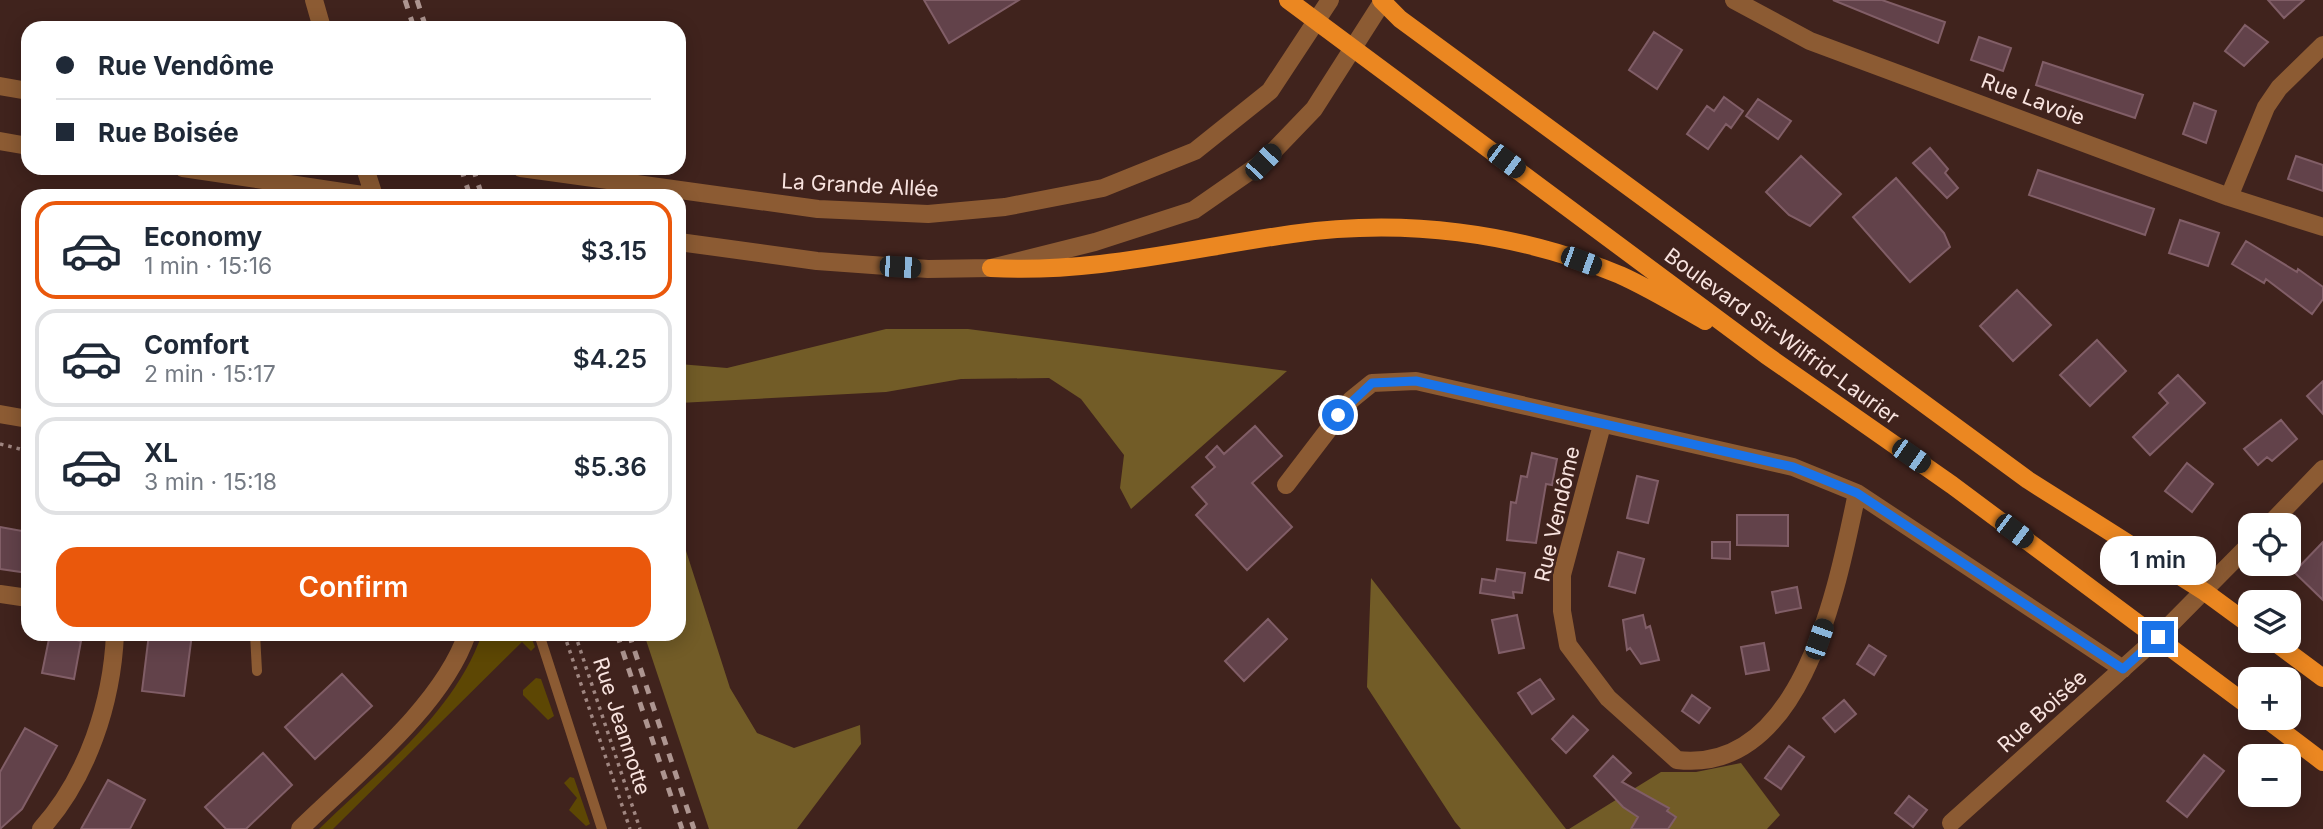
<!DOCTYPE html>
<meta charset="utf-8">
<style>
body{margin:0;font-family:Inter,sans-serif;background:#f2f2f3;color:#1f2937;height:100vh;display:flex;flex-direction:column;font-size:26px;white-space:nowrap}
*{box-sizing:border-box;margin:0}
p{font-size:23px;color:#747a83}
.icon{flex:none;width:38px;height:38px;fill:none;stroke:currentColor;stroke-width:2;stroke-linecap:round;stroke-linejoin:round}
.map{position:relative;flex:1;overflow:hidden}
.sheet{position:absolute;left:21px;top:189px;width:665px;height:452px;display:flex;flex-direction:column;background:#fff;border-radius:21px;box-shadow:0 4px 18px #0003}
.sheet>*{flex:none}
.banner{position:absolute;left:21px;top:21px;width:665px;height:154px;border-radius:21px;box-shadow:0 4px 18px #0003;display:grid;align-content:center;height:154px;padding:0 35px;background:#fff}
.fabs{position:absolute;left:2238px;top:513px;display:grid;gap:14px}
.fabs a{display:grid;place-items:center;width:63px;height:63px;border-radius:14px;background:#fff;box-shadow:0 4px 18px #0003;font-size:35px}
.end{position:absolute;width:32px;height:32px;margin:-16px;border:9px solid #1a73e8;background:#fff;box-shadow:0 0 0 4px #fff}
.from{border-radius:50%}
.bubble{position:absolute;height:49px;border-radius:21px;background:#fff;box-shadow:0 4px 18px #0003;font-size:23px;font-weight:600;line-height:49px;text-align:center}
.car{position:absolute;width:21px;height:42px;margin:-21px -10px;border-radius:9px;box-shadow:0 0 5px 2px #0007;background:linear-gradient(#222 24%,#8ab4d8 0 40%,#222 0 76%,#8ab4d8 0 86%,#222 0)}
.banner b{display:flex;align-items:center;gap:24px;height:66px;font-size:26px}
.banner b+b{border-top:2px solid #e0e1e3}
.banner i{width:18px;height:18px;background:#1f2937}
ul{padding:12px 0 0;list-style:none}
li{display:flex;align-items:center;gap:21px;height:98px;margin:0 14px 10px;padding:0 21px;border:4px solid #e0e1e3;border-radius:21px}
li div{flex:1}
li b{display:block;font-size:26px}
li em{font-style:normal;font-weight:600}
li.on{border-color:#ea580c}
li>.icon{width:63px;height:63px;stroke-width:1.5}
.action{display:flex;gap:14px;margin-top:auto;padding:14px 35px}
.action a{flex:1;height:80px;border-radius:21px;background:#ea580c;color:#fff;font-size:28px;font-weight:600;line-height:80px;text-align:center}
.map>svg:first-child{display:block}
.green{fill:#5d4704}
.forest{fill:#725c27}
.building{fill:#62424a;stroke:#815e67;stroke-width:2}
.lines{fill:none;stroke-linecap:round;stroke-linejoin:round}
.path{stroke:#a08782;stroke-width:3.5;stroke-dasharray:3.5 5;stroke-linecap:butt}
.service{stroke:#8c5b33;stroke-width:10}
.minor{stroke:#8c5b33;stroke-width:18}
.tertiary{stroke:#8c5b33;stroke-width:18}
.primary{stroke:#eb8721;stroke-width:18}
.rail{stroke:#ad9590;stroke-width:5;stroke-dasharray:9 9;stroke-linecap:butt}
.route{stroke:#1a73e8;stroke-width:9}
.labels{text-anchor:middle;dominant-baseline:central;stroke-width:5;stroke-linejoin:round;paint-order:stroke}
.street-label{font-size:21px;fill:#f8e3df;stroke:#40231d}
</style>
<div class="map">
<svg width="2323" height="829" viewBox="0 0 2323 829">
<rect width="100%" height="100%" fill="#40231d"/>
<path class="green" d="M482,634H530L535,647L531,651L522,642L333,829H319C378,771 454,714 482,634Z
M536,678L541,679L554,716L548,720L523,695V690Z
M570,777L574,778L590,824L586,826L569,810L577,798L564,783Z"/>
<path class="forest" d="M886,329H968L1287,371L1131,509L1120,488L1124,455L1081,399L1049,378L961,379L886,392L679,403V364L727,368Z
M679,529L730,688L757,733L794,748L860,725L861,744L797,829H709L644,634H679Z
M1371,578L1566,829H1461L1455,822L1367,687Z
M1741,763L1780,815L1767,829H1569L1661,772H1696Z"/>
<path class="building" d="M924,0H1019L949,43Z
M1833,0H1882L1945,22L1938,43Z
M2268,0H2304L2284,18Z
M2245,25L2268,42L2244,66L2225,51Z
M1654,32L1682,50L1657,89L1629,70Z
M1979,37L2011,48L2003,71L1971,60Z
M2043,62L2143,95L2135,118L2036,85Z
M1724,97L1743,111L1731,128L1726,124L1708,149L1687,134L1707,106L1714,111Z
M1758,99L1791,121L1778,139L1746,116Z
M2194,103L2216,111L2206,143L2183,134Z
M1930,148L1948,169L1945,173L1958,188L1947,198L1913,163Z
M1801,156L1841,194L1810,226L1789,215L1766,192Z
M2296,156L2323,165V191L2288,179Z
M2038,170L2154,209L2145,235L2029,195Z
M1896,178L1944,233L1950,247L1910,282L1853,217Z
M2180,220L2219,233L2208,266L2169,253Z
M2246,241L2297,272L2298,269L2323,287V299L2312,314L2266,279L2264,283L2232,264Z
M2017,290L2051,325L2013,361L1980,326Z
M2097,340L2126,371L2090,406L2060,375Z
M2178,375L2205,403L2150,455L2133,437L2168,403L2159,393Z
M2323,381V414L2307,396Z
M2281,420L2297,439L2272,461L2267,457L2258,465L2244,449Z
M1255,426L1282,456L1252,483L1292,527L1247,570L1196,515L1207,504L1192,487L1215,467L1206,457L1217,446L1224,454Z
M1532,453L1557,459L1552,485L1546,484L1536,543L1507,540L1511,502L1516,503L1521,476L1527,477Z
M2187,463L2213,484L2192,512L2165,491Z
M1637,476L1658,481L1648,523L1627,518Z
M1737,515H1788V546L1737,545Z
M0,527L28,532V573L0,569Z
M1712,542H1730V559L1712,558Z
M2323,542V600L2294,572Z
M1618,552L1644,559L1635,593L1609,586Z
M1497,569L1525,573L1522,593L1513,592L1514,598L1480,593L1482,579L1495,581Z
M1797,587L1801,608L1776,613L1772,592Z
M1517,615L1524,648L1499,653L1492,620Z
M1643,615L1646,628L1650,626L1659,660L1641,664L1630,648L1627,650L1623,620Z
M1268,619L1287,639L1244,681L1225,661Z
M50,634L81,641L74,679L42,673Z
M149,634H192L184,696L142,691Z
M1764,643L1769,670L1746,674L1741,647Z
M1869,645L1886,656L1874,675L1857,664Z
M342,674L372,706L315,759L285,727Z
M1540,679L1554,699L1532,714L1518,693Z
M1692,695L1710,708L1699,723L1682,711Z
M1844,700L1856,714L1835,732L1823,718Z
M1573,716L1588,730L1566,753L1552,739Z
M25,728L57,746L22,809L0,829V772Z
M1789,746L1804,757L1781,789L1765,778Z
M263,753L292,785L246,829H226L205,807Z
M2204,755L2224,771L2187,817L2167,801Z
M1613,756L1631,773L1622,782L1669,808L1667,811L1676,817L1668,829H1631L1638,817L1623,807L1594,776Z
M108,780L145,800L130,829H81Z
M1909,796L1927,810L1913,827L1895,813Z"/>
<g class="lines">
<path class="path" d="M0,444L28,451
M564,634L630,829
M575,634L640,829"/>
<path class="service" d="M255,634L257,671
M539,634L602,829"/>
<path class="minor" d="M1734,0L1810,41L2229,197L2323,227
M2229,197L2266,107L2279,88L2323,45
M1602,425L1562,575V611L1568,645L1608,698L1677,760C1804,775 1838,582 1857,493
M1286,485L1351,400L1372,383L1416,381L1793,467L1857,493L2123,669
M2269,525L2323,469
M0,594L28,598
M1951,823L2158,637L2250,544
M41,829C88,777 112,702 115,634"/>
<path class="tertiary" d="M314,0L322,28
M0,86L28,91
M0,141L28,146
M183,168L369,196
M365,168L374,196
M521,168L818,209L928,214L1005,207L1103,188L1195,151L1270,91L1330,0
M679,242L817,261L928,269L991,268L1095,242L1194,210L1263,162L1314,109L1383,1
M0,414L28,419
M300,829C355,775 442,707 467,634"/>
<path class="primary" d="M1288,0L1766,355L1952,485L2250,707
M1381,0L1400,19L2028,480L2205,592L2250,625
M991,268C1093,274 1191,248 1292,234C1403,218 1516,232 1620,275C1649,288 1677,305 1705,321
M2272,640L2323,678
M2265,718L2323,762"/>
<path class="rail" d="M405,0L414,28
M417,0L426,28
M461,168L470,196
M473,168L482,196
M617,634L682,829
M629,634L694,829"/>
</g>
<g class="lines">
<path class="route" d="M1338,415L1372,383L1416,381L1793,467L1857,493L2123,669L2158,637"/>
</g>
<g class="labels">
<g class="street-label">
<text transform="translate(2033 99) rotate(21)">Rue Lavoie</text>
<text transform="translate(860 185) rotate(3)">La Grande Allée</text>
<text transform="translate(1782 336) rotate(36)">Boulevard Sir-Wilfrid-Laurier</text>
<text transform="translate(1557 514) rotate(-77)">Rue Vendôme</text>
<text transform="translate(2042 711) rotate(-42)">Rue Boisée</text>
<text transform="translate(622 726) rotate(72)">Rue Jeannotte</text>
</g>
</g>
</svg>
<div class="fabs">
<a><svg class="icon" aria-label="locate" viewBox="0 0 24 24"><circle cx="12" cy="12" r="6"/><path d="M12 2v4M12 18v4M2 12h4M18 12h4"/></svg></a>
<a><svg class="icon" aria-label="layers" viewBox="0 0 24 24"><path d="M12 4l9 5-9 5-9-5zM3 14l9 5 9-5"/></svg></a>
<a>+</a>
<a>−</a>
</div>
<i class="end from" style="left:1338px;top:415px"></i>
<i class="end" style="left:2158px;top:637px"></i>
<div class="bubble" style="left:2100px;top:536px;width:116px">1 min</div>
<i class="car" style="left:1506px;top:161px;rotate:127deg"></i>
<i class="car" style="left:1263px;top:162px;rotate:44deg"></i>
<i class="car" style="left:1581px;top:261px;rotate:110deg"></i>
<i class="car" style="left:900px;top:267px;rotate:94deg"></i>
<i class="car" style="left:1911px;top:456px;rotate:125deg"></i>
<i class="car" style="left:2014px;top:531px;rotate:127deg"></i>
<i class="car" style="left:1819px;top:639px;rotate:19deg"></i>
<div class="banner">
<b><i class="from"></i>Rue Vendôme</b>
<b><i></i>Rue Boisée</b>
</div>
<section class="sheet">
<ul>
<li class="on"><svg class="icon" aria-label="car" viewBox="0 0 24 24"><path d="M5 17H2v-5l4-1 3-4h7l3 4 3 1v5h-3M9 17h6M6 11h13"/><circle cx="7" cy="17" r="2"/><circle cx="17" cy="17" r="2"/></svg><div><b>Economy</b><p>1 min · 15:16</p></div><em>$3.15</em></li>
<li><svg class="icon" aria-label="car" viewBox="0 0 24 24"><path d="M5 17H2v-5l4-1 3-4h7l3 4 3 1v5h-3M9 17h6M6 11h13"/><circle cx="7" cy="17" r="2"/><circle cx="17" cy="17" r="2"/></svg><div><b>Comfort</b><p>2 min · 15:17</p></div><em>$4.25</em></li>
<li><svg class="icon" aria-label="car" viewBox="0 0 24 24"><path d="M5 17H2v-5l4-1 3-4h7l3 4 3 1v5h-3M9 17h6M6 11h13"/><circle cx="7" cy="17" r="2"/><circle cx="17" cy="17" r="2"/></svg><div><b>XL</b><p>3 min · 15:18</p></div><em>$5.36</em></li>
</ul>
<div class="action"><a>Confirm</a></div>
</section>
</div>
